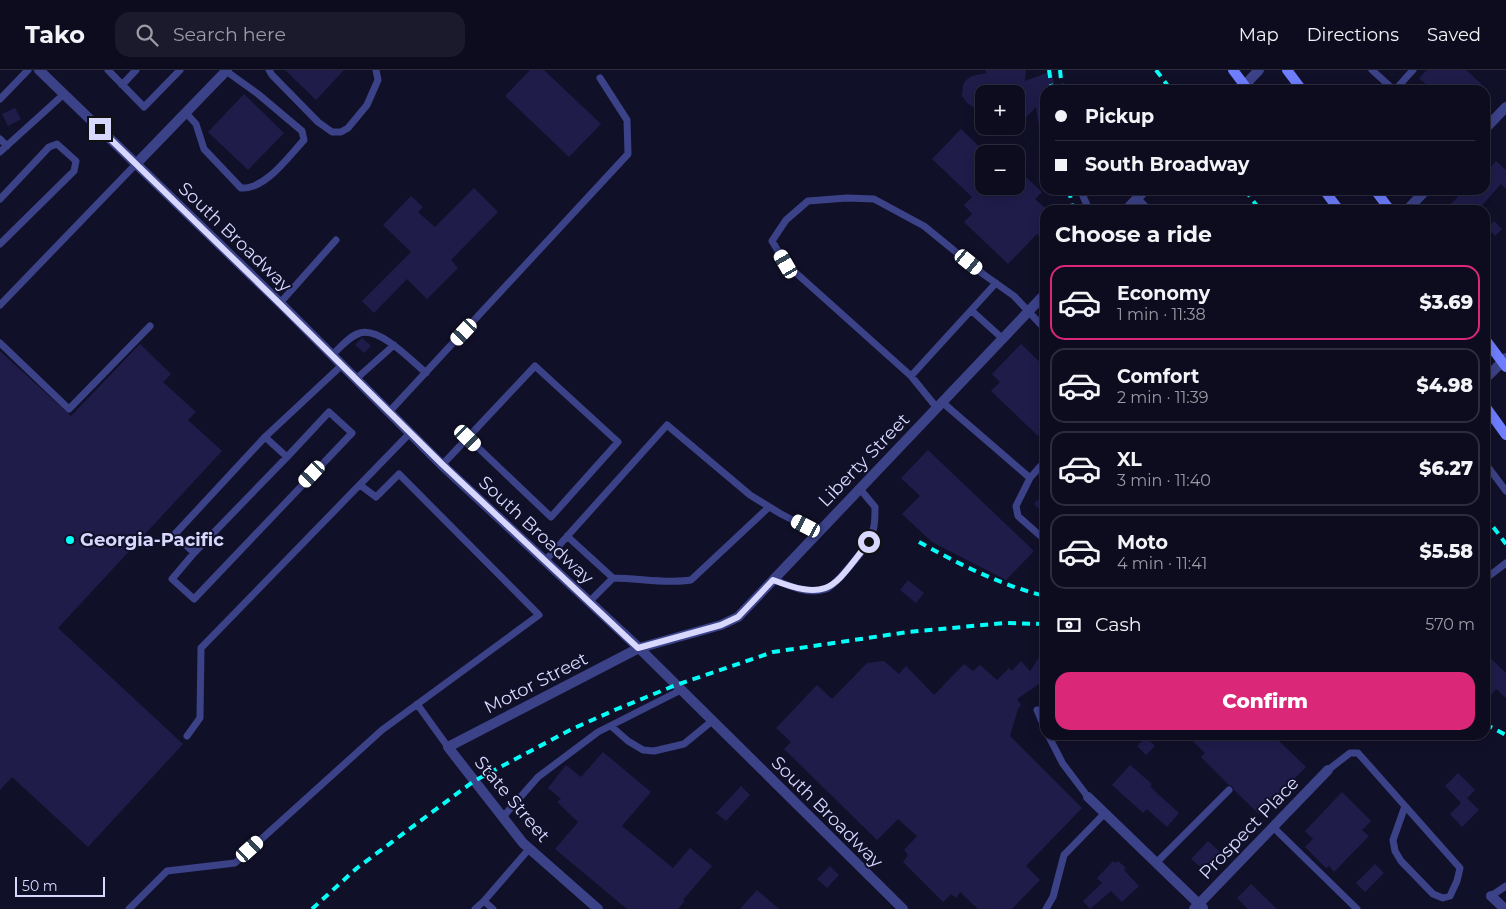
<!DOCTYPE html>
<meta charset="utf-8">
<style>
body{margin:0;font-family:Montserrat,sans-serif;background:#1b1a2c;color:#f1f3f6;height:100vh;display:flex;flex-direction:column;font-size:19px;white-space:nowrap}
*{box-sizing:border-box;margin:0}
p{font-size:16px;color:#9a9ba4}
.icon{flex:none;width:28px;height:28px;fill:none;stroke:currentColor;stroke-width:2;stroke-linecap:round;stroke-linejoin:round}
.map{position:relative;flex:1;overflow:hidden}
.sheet{position:absolute;left:1040px;top:135px;width:450px;height:535px;display:flex;flex-direction:column;background:#0d0c1f;border-radius:15px;box-shadow:0 2px 12px #0003,0 0 0 1px #2d2c3d}
.sheet>*{flex:none}
.banner{position:absolute;left:1040px;top:15px;width:450px;height:110px;border-radius:15px;box-shadow:0 2px 12px #0003,0 0 0 1px #2d2c3d;display:grid;align-content:center;height:110px;padding:0 15px;background:#0d0c1f}
.fabs{position:absolute;left:975px;top:15px;display:grid;gap:10px}
.fabs a{display:grid;place-items:center;width:50px;height:50px;border-radius:10px;background:#0d0c1f;box-shadow:0 2px 12px #0003,0 0 0 1px #2d2c3d;font-size:25px}
.scale{position:absolute;left:15px;bottom:12px;width:90px;box-sizing:border-box;padding-left:5px;border:2px solid #d8d8ff;border-top:0;font-size:14px;line-height:18px;white-space:nowrap;color:#d8d8ff;-webkit-text-stroke:4px #111029;paint-order:stroke}
.end{position:absolute;width:22px;height:22px;margin:-11px;border:6px solid #d8d8ff;background:#111;box-shadow:0 0 0 2px #111}
.from{border-radius:50%}
.car{position:absolute;width:15px;height:30px;margin:-15px -8px;border-radius:6px;box-shadow:0 0 4px 1px #0007;background:linear-gradient(#fff 24%,#345 0 40%,#fff 0 76%,#345 0 86%,#fff 0)}
.banner b{display:flex;align-items:center;gap:18px;height:48px;font-size:19px}
.banner b+b{border-top:1px solid #2d2c3d}
.banner i{width:12px;height:12px;background:#f1f3f6}
ul{padding:0;list-style:none}
li{display:flex;align-items:center;gap:15px;height:75px;margin:0 10px 8px;padding:0 5px;border:2px solid #2d2c3d;border-radius:15px}
li div{flex:1}
li b{display:block;font-size:19px}
li em{font-style:normal;font-weight:800}
li.current{border-color:#db2777}
li>.icon{width:45px;height:45px;stroke-width:1.5}
h2{padding:0 15px;font-size:22px;line-height:60px}
.pay{display:flex;align-items:center;gap:12px;height:55px;padding:0 15px;font-size:19px}
.pay p{margin-inline-start:auto}
.cta{display:flex;gap:10px;margin-top:auto;padding:10px 15px}
.cta a{flex:1;height:58px;border-radius:15px;background:#db2777;color:#fff;font-size:20px;font-weight:800;line-height:58px;text-align:center}
header{display:flex;align-items:center;gap:30px;box-sizing:border-box;height:70px;padding:0 25px;background:#0d0c1f;border-bottom:1px solid #2d2c3d}
header strong{font-size:24px}
nav{display:flex;gap:28px;margin-inline-start:auto;font-size:18px}
.search{width:350px;height:45px;background:#1b1a2c;display:flex;align-items:center;gap:12px;box-sizing:border-box;padding:0 18px;border-radius:15px;color:#9a9ba4;font-size:19px}
.map>svg:first-child{display:block}
.building{fill:#1f1c4a}
.lines{fill:none;stroke-linecap:round;stroke-linejoin:round}
.service{stroke:#3b4288;stroke-width:7}
.minor{stroke:#3b4288;stroke-width:10}
.tertiary{stroke:#3b4288;stroke-width:10}
.secondary{stroke:#6f7eff;stroke-width:10}
.rail{stroke:#04fff8;stroke-width:4;stroke-dasharray:8 6;stroke-linecap:butt}
.route{stroke:#d8d8ff;stroke-width:6}
.poi-dot{fill:#04fff8;stroke:#111029;stroke-width:2}
.labels{text-anchor:middle;dominant-baseline:central;stroke-width:4;stroke-linejoin:round;paint-order:stroke}
.street-label{font-size:18px;fill:#d8d8ff;stroke:#111029}
.poi-label{font-size:18px;font-weight:bold;fill:#d8d8ff;stroke:#111029;text-anchor:start}
</style>
<header>
<strong>Tako</strong>
<div class="search"><svg class="icon" aria-label="search" viewBox="0 0 24 24"><circle cx="10" cy="10" r="6"/><path d="M15 15l6 6"/></svg>Search here</div>
<nav><a>Map</a><a>Directions</a><a>Saved</a></nav>
</header>
<div class="map">
<svg width="1506" height="839" viewBox="0 0 1506 839">
<rect width="100%" height="100%" fill="#111029"/>
<path class="building" d="M285,0H344L316,30Z
M530,0H544L601,54L569,87L505,26Z
M985,0H1026L1025,11L1052,1L1055,20H1045V56L1039,57L1036,37L1016,58V24H984V37L975,38L967,33L962,26L963,15L966,10L972,6L987,3Z
M1427,0H1466L1488,20H1432L1419,8Z
M244,24L284,63L248,100L208,62Z
M15,38L21,49L8,56L2,44Z
M961,59L984,81V116H1016V105L1023,112L1027,108L1042,122L1035,129L1045,138V171L1037,164L1008,194L964,152L972,144L964,135L972,127L932,89Z
M1496,91L1506,100V119L1501,114L1478,140H1455L1450,135L1464,120H1485V103Z
M474,118L498,142L451,190L458,198L427,229L407,209L374,243L362,231L411,182L383,155L411,126L423,137L418,142L435,157Z
M1494,151L1502,159L1495,166L1487,158Z
M362,268L371,276L364,283L355,275Z
M140,274L171,304L163,312L196,342L188,350L222,381L58,558L183,674L88,777L12,707L0,720V281L71,346Z
M1021,274L1045,297V358L1038,366L991,321L1000,312L992,304Z
M928,380L1034,481L1006,510L932,472L902,444L920,426L901,408Z
M1045,422V444L1034,434Z
M908,510L924,523L916,533L900,520Z
M1045,579V610L1017,629L1021,635L1018,639L1010,666L1082,738L1026,796L1040,810L1012,839H978L960,822L956,828L951,824L943,832L903,792L908,785L904,780L917,766L898,749L877,770L784,679L791,672L776,658L817,615L832,629L867,593L884,591L899,604L906,596L934,625L964,594L973,601L980,595L997,610L1009,598L1012,601L1021,591L1030,601Z
M1485,583L1506,603V628L1496,619L1490,626L1485,620Z
M1186,665H1273L1306,697L1259,744L1234,720L1232,716L1229,715L1201,687L1205,683Z
M1146,667L1155,676L1146,685L1137,676Z
M603,682L651,722L622,756L673,798L690,778L712,796L683,830L685,831L678,839H627L555,779L578,752L557,732L561,729L548,718L566,695L581,707Z
M1130,695L1152,714L1150,716L1159,725L1179,743L1167,757L1147,739L1143,743L1112,715Z
M1458,703L1475,720L1467,728L1479,740L1462,757L1450,744L1461,733L1445,716Z
M741,716L750,725L726,751L716,743Z
M1342,722L1371,751L1362,760L1369,766L1334,802L1329,796L1326,798L1305,777L1313,769L1305,761Z
M1208,771L1220,782L1204,800L1191,789Z
M1113,791L1116,793L1118,791L1126,798L1124,800L1139,816L1122,832L1111,821L1090,839L1083,831L1102,813L1097,808Z
M1375,794L1384,803L1365,822L1356,813Z
M830,796L839,805L827,818L817,809Z
M1251,814L1277,839H1248L1237,828Z
M757,820L779,839H740Z"/>
<g class="lines">
<path class="service" d="M108,0L144,37L180,0
M269,0L272,5L318,52L332,62H341L348,58L367,35L378,10L376,0
M1372,0L1394,20
M122,15L136,0
M1395,20L1413,0
M0,29L28,0
M186,43L196,54L204,79L241,118C265,120 288,87 304,70L302,61L258,24L226,1
M0,69L7,76
M0,82L64,24
M1082,120L1083,126L1089,140
M1137,128L1149,140
M0,129L49,77L57,74L76,91L74,101L0,174
M280,233L336,170
M0,235L136,94
M972,241L1003,269
M0,273L69,339L150,256
M332,285C340,278 349,266 360,263C380,257 412,291 426,303
M911,306L786,194L772,171L786,150L808,131L847,128L874,129L924,156L983,204L1014,226L1045,259
M356,309L394,275
M942,332L1030,408L1045,391
M937,338L911,306L996,213
M389,342L628,84L627,50L600,8
M287,387L194,483L172,509L194,529L352,363L329,342L287,387L265,367L342,295
M1485,393L1506,421
M442,395L535,296L618,372L551,447L468,368
M1030,408L1016,436L1018,446L1045,470
M567,466L613,508
M194,483L175,464L265,367
M545,491L667,355L750,425L781,444L818,463
M773,509C789,516 809,525 826,519C835,516 864,480 869,471C875,460 875,449 875,437L860,419
M1485,509L1506,493
M589,532L613,508C639,508 665,514 691,510L769,437
M417,634L448,677
M1037,640L1045,659
M611,656L628,671L643,680L654,681L684,674L712,651
M1048,665L1063,694L1088,727
M187,666L200,648L201,578L410,363
M1328,700L1350,683H1358L1460,798L1457,811L1450,826L1443,828L1433,824L1401,791L1395,781L1393,770L1405,736
M502,748L538,707L598,662L681,620
M1273,757L1357,839
M1156,793L1229,720
M1491,826L1506,816
M129,839L167,801L235,793L382,660L539,545L399,404L376,427L360,415
M475,839L484,831
M493,839L484,831L529,779
M1046,839L1053,827L1064,785L1105,743"/>
<path class="minor" d="M1240,20L1259,0
M1485,59L1506,37
M136,94L227,0
M1126,140L1145,120
M1407,140L1426,120
M1485,309L1506,288
M1088,727L1203,838
M1491,826L1505,839
M598,839L523,773L448,677L639,578L721,555L738,547L1045,224
M1194,839L1328,700"/>
<path class="tertiary" d="M39,0L280,233L442,395L639,578L903,839"/>
<path class="secondary" d="M1233,0L1248,20
M1287,0L1302,20
M1324,120L1339,140
M1375,120L1390,140
M1485,269L1506,297
M1485,336L1506,365"/>
<path class="rail" d="M1049,0L1052,20
M1060,0L1062,20
M1156,0L1171,20
M1069,120L1073,140
M1245,120L1260,140
M1485,446L1506,474
M919,472C959,494 1000,515 1045,526
M1485,654L1506,665
M312,839L357,798L474,711L572,659L617,639L676,615L773,582L908,562L1005,553L1045,554"/>
</g>
<g class="lines">
<path class="route" d="M100,59L280,234L442,394L638,578L721,555L738,547L773,510C832,533 834,515 869,472"/>
</g>
<circle class="poi-dot" cx="70" cy="470" r="5"/>
<g class="labels">
<g class="street-label">
<text transform="translate(235 167) rotate(44)">South Broadway</text>
<text transform="translate(864 390) rotate(-46)">Liberty Street</text>
<text transform="translate(536 460) rotate(43)">South Broadway</text>
<text transform="translate(536 613) rotate(-27)">Motor Street</text>
<text transform="translate(512 729) rotate(50)">State Street</text>
<text transform="translate(827 742) rotate(45)">South Broadway</text>
<text transform="translate(1249 758) rotate(-46)">Prospect Place</text>
</g>
<g class="poi-label">
<text x="80" y="470">Georgia-Pacific</text>
</g>
</g>
</svg>
<div class="fabs">
<a>+</a>
<a>−</a>
</div>
<div class="scale">50 m</div>
<i class="end from" style="left:869px;top:472px"></i>
<i class="end" style="left:100px;top:59px"></i>
<i class="car" style="left:969px;top:192px;rotate:129deg"></i>
<i class="car" style="left:786px;top:194px;rotate:330deg"></i>
<i class="car" style="left:464px;top:262px;rotate:223deg"></i>
<i class="car" style="left:468px;top:368px;rotate:134deg"></i>
<i class="car" style="left:312px;top:404px;rotate:223deg"></i>
<i class="car" style="left:806px;top:456px;rotate:297deg"></i>
<i class="car" style="left:250px;top:779px;rotate:48deg"></i>
<div class="banner">
<b><i class="from"></i>Pickup</b>
<b><i></i>South Broadway</b>
</div>
<section class="sheet">
<h2>Choose a ride</h2>
<ul>
<li class="current"><svg class="icon" aria-label="car" viewBox="0 0 24 24"><path d="M5 17H2v-5l4-1 3-4h7l3 4 3 1v5h-3M9 17h6M6 11h13"/><circle cx="7" cy="17" r="2"/><circle cx="17" cy="17" r="2"/></svg><div><b>Economy</b><p>1 min · 11:38</p></div><em>$3.69</em></li>
<li><svg class="icon" aria-label="car" viewBox="0 0 24 24"><path d="M5 17H2v-5l4-1 3-4h7l3 4 3 1v5h-3M9 17h6M6 11h13"/><circle cx="7" cy="17" r="2"/><circle cx="17" cy="17" r="2"/></svg><div><b>Comfort</b><p>2 min · 11:39</p></div><em>$4.98</em></li>
<li><svg class="icon" aria-label="car" viewBox="0 0 24 24"><path d="M5 17H2v-5l4-1 3-4h7l3 4 3 1v5h-3M9 17h6M6 11h13"/><circle cx="7" cy="17" r="2"/><circle cx="17" cy="17" r="2"/></svg><div><b>XL</b><p>3 min · 11:40</p></div><em>$6.27</em></li>
<li><svg class="icon" aria-label="car" viewBox="0 0 24 24"><path d="M5 17H2v-5l4-1 3-4h7l3 4 3 1v5h-3M9 17h6M6 11h13"/><circle cx="7" cy="17" r="2"/><circle cx="17" cy="17" r="2"/></svg><div><b>Moto</b><p>4 min · 11:41</p></div><em>$5.58</em></li>
</ul>
<div class="pay"><svg class="icon" aria-label="cash" viewBox="0 0 24 24"><path d="M3 7h18v10H3z"/><circle cx="12" cy="12" r="2"/></svg>Cash<p>570 m</p></div>
<div class="cta"><a>Confirm</a></div>
</section>
</div>
